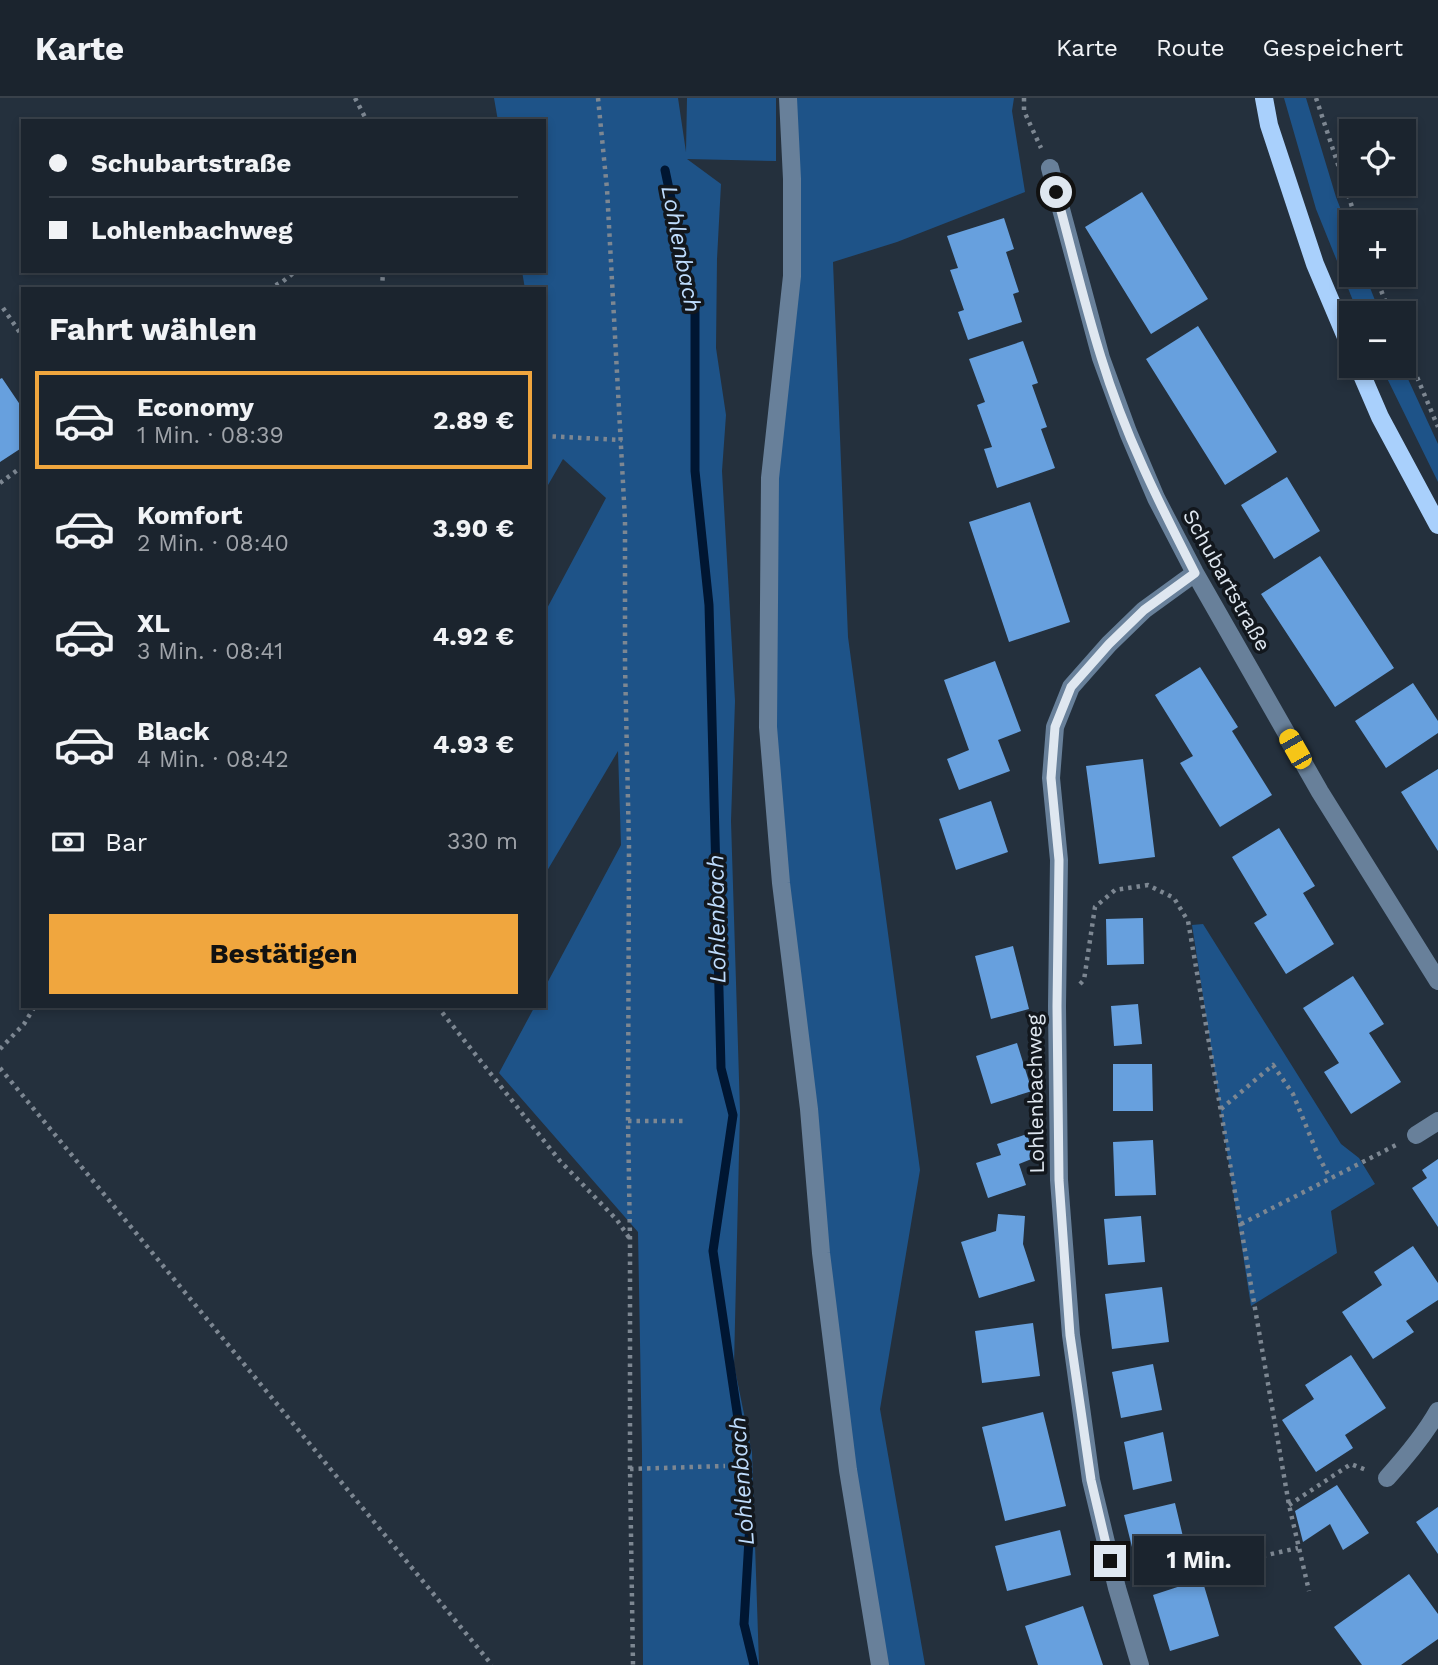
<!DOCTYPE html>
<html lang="de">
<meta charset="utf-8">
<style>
body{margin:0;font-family:"Work Sans",sans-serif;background:#28303a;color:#f1f3f6;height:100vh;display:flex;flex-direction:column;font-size:26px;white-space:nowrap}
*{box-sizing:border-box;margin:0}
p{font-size:23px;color:#a0a4aa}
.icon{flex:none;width:38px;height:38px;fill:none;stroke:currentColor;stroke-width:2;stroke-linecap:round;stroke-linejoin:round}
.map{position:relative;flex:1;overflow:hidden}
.drawer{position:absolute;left:21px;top:189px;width:525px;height:721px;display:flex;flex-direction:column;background:#1b242e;border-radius:0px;box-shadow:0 4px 10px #0003,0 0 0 2px #39414a}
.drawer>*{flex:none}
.guide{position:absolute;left:21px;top:21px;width:525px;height:154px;border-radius:0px;box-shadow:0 4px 10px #0003,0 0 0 2px #39414a;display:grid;align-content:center;height:154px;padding:0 28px;background:#1b242e}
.buttons{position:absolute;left:1339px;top:21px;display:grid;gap:14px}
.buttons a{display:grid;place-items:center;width:77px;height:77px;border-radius:0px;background:#1b242e;box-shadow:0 4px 10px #0003,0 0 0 2px #39414a;font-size:35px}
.end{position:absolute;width:32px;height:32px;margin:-16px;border:9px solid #dfe7f0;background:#111;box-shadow:0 0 0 4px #111}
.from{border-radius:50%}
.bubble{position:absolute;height:49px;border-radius:0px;background:#1b242e;box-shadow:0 4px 10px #0003,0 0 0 2px #39414a;font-size:23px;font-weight:700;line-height:49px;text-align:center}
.car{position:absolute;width:21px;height:42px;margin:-21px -10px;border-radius:9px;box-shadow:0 0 5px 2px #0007;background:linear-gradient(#f5c518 24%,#345 0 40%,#f5c518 0 76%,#345 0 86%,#f5c518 0)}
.guide b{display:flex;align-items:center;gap:24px;height:66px;font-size:26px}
.guide b+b{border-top:2px solid #39414a}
.guide i{width:18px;height:18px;background:#f1f3f6}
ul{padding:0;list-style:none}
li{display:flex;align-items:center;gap:21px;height:98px;margin:0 14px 10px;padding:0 14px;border:4px solid transparent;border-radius:0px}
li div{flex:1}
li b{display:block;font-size:26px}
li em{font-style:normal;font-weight:700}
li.current{border-color:#f0a63e}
li>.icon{width:63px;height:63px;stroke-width:1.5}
h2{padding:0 28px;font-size:32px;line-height:84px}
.pay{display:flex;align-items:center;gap:18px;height:77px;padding:0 28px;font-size:26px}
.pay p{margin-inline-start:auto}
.button{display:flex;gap:14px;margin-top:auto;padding:14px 28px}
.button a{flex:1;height:80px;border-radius:0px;background:#f0a63e;color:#111;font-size:28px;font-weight:700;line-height:80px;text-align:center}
header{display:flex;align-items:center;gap:42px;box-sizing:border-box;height:98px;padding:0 35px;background:#1b242e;border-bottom:2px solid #39414a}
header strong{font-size:33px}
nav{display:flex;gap:38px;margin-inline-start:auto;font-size:24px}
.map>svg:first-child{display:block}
.green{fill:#1e5388}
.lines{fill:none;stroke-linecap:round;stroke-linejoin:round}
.stream{stroke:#001632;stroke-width:9}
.building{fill:#67a0de}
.path{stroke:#7d8792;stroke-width:4.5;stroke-dasharray:3.5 5;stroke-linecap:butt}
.minor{stroke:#68809a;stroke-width:18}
.major{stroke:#a9d0fc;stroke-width:18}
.route{stroke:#dfe7f0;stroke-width:9}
.labels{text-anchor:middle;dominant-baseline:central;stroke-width:7;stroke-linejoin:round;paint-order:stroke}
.street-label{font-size:21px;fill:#dfe7f0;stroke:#12171d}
.water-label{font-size:23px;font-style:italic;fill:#bedcfd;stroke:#12171d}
</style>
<header>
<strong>Karte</strong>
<nav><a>Karte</a><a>Route</a><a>Gespeichert</a></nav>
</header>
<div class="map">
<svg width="1438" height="1567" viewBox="0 0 1438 1567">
<rect width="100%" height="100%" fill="#24303d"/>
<path class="green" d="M494,0H678L686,54L687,0H776V63L687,61L721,86L717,161L716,250L726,317L722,373L735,603L731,723L740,1013L734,1267L752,1355L759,1567H643L642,1354L638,1134L499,975L535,908H544V891L621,747L618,653L544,778V516L606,400L563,361L544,394V191H525L522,173H544V23H498Z
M788,0H1014L1012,13L1025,94L897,144L833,164L848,539L920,1072L880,1311L925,1567H880L781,785L770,380L789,214Z
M1284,0H1306L1336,99L1351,138V177H1365L1380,215H1358L1316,111Z
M1381,268H1402L1438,346V384Z
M1203,826L1341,1046L1359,1060L1375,1086L1331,1113L1337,1155L1251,1208L1192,827Z"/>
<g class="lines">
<path class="stream" d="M665,72L695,214V373L709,507L721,970L733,1017L713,1153L743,1354L750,1424L744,1526L754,1567"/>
</g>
<path class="building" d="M1142,94L1208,201L1151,236L1085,129Z
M1004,120L1014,151L1006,154L1019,194L1013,196L1022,224L968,242L958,214L964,212L950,172L958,170L947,138Z
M1198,228L1277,354L1225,387L1146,261Z
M1023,243L1038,285L1032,287L1047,329L1041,331L1055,370L997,390L984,351L992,349L977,307L985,304L969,261Z
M2,280L23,311V349L0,364V281Z
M1287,379L1320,433L1274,461L1241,407Z
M1030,404L1070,524L1009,544L969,424Z
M1320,458L1394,570L1335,609L1261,496Z
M995,563L1021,633L998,642L1010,673L959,692L947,661L969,652L944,582Z
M1200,569L1238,629L1232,633L1272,697L1220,729L1180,665L1193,658L1155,597Z
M1413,585L1438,623V635L1386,670L1355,623Z
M1143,661L1155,759L1099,766L1086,668Z
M1438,671V753L1401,694Z
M991,703L1008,754L956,772L939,721Z
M1279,730L1315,788L1303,795L1334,846L1286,876L1254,825L1267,817L1232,759Z
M1143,820L1144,866L1107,867L1106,821Z
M1013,848L1029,911L991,921L975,858Z
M1353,878L1384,926L1369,935L1401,984L1351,1016L1324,974L1339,965L1303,910Z
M1138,906L1142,946L1114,948L1111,908Z
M1017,945L1032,993L991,1006L976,958Z
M1113,966H1152L1153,1013H1113Z
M1027,1036L1034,1060L1019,1066L1026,1087L988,1100L976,1065L1001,1057L997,1046Z
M1153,1042L1156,1097L1115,1098L1113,1044Z
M1438,1061V1129L1412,1090L1427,1080L1422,1072Z
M998,1116L1025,1118L1023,1146L1035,1183L979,1200L961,1144L996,1133Z
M1141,1118L1145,1164L1108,1167L1104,1121Z
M1413,1148L1438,1185V1202L1406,1223L1414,1234L1373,1261L1342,1214L1382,1187L1374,1174Z
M1162,1189L1169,1244L1112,1251L1105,1196Z
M1033,1225L1040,1278L982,1285L975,1233Z
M1351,1257L1386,1310L1345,1337L1353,1350L1316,1374L1282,1322L1314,1301L1305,1287Z
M1153,1266L1162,1312L1121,1320L1112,1274Z
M1043,1314L1066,1408L1005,1423L982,1329Z
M1163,1334L1172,1383L1133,1392L1124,1344Z
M1337,1387L1369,1435L1343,1452L1330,1426L1303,1444L1295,1413Z
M1175,1405L1189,1464L1139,1477L1124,1417Z
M1438,1409V1456L1416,1424Z
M1060,1432L1071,1477L1007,1493L995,1448Z
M1409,1476L1438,1516V1541L1401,1567H1362L1334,1529Z
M1202,1481L1219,1538L1170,1553L1153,1497Z
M1083,1508L1103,1567H1038L1025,1528Z"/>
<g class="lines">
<path class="path" d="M355,0L367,23
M598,0L607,91L625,422V567L629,748L628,1023L630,1141V1371L633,1567
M1024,0V13L1041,50
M1316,0L1357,124
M1375,177L1390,215
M268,191L282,184L296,173
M382,191L383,173
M3,210L23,239
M1404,248L1438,329
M544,338L622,342
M0,385L23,368
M1080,886L1084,882L1095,809L1115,792L1148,787L1174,800L1188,823L1289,1407L1309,1493
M437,908L560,1063L617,1122L630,1141
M0,951L24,926L35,908
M0,970L492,1567
M1221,1011L1273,967L1293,996L1318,1057L1330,1080
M628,1023H683
M1241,1126L1396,1047
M630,1371L725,1368
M1289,1407L1351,1366L1366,1372
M1138,1486L1298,1450"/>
<path class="minor" d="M788,0L792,81V178L770,380L768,629L781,785L809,1011L821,1155L848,1372L880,1567
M1050,70L1101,260L1128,334L1156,400L1195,475L1320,694L1438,883
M1416,1037L1438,1023
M1387,1380C1406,1359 1424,1338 1438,1313
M1140,1567L1117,1490L1091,1382L1071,1237L1059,1082L1057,908L1059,762L1051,680L1055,629L1071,589L1109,546L1144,512L1195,475"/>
<path class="major" d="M1264,0L1269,27L1315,166L1351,251
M1358,268L1380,319L1438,427"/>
</g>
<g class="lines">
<path class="route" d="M1056,94C1071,149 1084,205 1101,259C1124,335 1159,405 1195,475L1144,512L1109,546L1071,589L1055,629L1051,680L1059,762L1057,908L1059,1082L1070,1237L1091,1382L1110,1463"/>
</g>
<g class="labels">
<g class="street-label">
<text transform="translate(1227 482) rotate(61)">Schubartstraße</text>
<text transform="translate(1035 996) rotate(-91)">Lohlenbachweg</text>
</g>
<g class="water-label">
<text transform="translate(681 151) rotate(79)">Lohlenbach</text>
<text transform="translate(717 821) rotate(-91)">Lohlenbach</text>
<text transform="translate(742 1383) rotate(-94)">Lohlenbach</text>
</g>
</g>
</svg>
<div class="buttons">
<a><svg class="icon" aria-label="locate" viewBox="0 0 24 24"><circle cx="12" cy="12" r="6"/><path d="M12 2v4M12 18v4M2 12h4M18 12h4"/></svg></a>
<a>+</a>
<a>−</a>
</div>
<i class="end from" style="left:1056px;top:94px"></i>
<i class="end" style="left:1110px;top:1463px"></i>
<div class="bubble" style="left:1134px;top:1438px;width:130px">1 Min.</div>
<i class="car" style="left:1295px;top:651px;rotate:330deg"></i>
<div class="guide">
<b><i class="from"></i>Schubartstraße</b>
<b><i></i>Lohlenbachweg</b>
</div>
<section class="drawer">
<h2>Fahrt wählen</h2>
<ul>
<li class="current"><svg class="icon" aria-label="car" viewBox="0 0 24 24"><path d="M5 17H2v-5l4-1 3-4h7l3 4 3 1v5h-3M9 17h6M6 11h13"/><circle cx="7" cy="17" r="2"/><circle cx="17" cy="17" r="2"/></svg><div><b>Economy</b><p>1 Min. · 08:39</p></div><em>2.89 €</em></li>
<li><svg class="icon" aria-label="car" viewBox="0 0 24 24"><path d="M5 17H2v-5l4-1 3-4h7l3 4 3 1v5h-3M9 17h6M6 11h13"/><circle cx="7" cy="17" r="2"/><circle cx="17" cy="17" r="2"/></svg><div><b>Komfort</b><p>2 Min. · 08:40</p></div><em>3.90 €</em></li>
<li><svg class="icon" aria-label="car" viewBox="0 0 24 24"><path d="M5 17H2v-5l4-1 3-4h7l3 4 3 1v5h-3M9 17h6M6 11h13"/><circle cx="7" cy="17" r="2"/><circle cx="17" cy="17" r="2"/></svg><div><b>XL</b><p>3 Min. · 08:41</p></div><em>4.92 €</em></li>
<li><svg class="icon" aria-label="car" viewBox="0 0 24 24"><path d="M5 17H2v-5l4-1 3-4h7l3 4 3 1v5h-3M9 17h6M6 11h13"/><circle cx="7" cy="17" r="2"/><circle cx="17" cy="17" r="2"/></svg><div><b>Black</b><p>4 Min. · 08:42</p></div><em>4.93 €</em></li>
</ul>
<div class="pay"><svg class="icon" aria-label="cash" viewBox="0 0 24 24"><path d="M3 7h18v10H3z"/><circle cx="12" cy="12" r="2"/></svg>Bar<p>330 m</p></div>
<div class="button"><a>Bestätigen</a></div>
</section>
</div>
